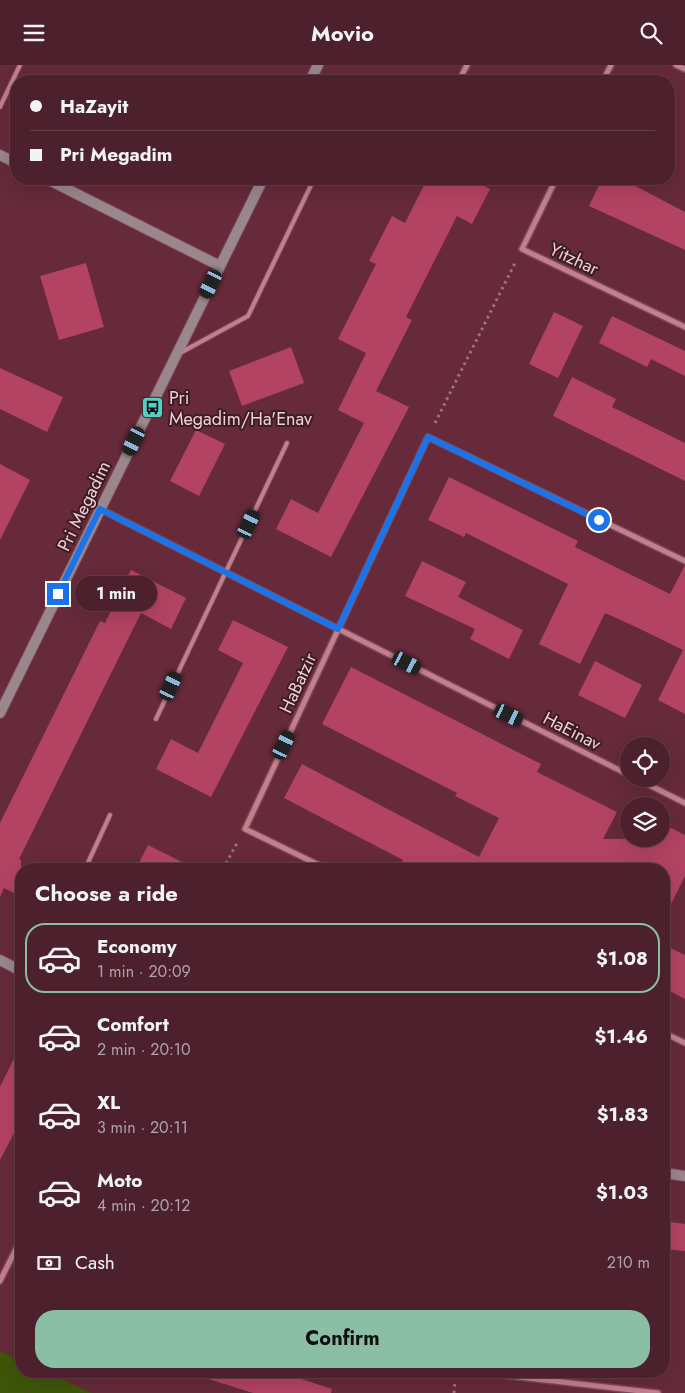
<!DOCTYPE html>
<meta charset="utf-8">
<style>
body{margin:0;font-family:Jost,sans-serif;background:#532834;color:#f1f3f6;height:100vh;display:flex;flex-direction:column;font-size:19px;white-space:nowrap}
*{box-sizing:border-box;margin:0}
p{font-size:16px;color:#b2a3a9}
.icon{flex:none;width:28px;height:28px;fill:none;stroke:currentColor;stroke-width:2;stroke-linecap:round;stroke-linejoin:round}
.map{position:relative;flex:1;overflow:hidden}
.sheet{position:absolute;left:15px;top:798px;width:655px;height:515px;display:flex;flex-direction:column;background:#4c202c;border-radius:20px;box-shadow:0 5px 20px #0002,0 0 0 1px #633e48}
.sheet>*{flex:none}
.banner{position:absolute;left:10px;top:10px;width:665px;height:110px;border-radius:20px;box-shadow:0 5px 20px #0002,0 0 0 1px #633e48;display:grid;align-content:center;height:110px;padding:0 20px;background:#4c202c}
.tools{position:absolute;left:620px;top:672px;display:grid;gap:10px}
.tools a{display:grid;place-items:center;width:50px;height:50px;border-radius:50%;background:#4c202c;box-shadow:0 5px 20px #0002,0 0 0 1px #633e48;font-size:25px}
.end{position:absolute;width:22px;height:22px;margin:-11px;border:6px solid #1a73e8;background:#fff;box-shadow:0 0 0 2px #fff}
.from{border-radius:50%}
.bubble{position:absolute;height:35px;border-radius:18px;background:#4c202c;box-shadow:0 5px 20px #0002,0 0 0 1px #633e48;font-size:16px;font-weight:700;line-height:35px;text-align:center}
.car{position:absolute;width:15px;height:30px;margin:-15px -8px;border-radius:6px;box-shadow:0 0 4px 1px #0007;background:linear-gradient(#222 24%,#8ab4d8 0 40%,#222 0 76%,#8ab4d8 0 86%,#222 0)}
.banner b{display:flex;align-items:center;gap:18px;height:48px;font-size:19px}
.banner b+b{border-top:1px solid #633e48}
.banner i{width:12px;height:12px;background:#f1f3f6}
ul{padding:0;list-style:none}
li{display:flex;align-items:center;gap:15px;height:70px;margin:0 10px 8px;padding:0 10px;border:2px solid transparent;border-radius:20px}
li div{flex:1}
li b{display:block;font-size:19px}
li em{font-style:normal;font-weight:700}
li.selected{border-color:#8abfa5}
li>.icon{width:45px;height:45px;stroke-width:1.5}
h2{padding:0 20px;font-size:22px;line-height:60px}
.pay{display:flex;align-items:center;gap:12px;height:55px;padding:0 20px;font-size:19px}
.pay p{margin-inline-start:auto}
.cta{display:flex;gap:10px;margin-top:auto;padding:10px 20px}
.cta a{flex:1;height:58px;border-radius:20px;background:#8abfa5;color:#111;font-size:20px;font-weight:700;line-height:58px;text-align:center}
header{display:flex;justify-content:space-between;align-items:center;height:65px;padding:0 20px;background:#4c202c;font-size:22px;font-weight:700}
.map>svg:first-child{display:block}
.green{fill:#3e5609}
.building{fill:#b24362}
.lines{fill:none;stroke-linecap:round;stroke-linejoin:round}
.lane-casing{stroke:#7c4857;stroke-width:6}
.street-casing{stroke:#7c4857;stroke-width:8}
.secondary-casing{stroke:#7c4857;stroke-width:12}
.path{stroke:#a4717d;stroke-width:3;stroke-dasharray:2.5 4;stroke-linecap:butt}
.lane{stroke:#c47f8d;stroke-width:4}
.street{stroke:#c47f8d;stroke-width:5}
.secondary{stroke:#9a868d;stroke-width:10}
.route{stroke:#1a73e8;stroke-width:6}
.labels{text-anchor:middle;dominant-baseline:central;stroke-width:4;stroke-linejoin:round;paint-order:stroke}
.street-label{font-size:18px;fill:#f4ced4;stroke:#3a1e24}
.poi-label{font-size:18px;fill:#f4ced4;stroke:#3a1e24;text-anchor:start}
</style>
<header><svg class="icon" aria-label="menu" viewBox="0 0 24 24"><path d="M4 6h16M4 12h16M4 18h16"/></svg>Movio<svg class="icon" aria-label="search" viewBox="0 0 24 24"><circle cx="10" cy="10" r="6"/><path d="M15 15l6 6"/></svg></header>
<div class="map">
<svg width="685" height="1328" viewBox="0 0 685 1328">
<rect width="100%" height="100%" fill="#662a3a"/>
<path class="green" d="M0,1286L21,1296V1306H44L92,1328H0Z"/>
<path class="building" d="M427,114H470L490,124L472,159L457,151L406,252L412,255L376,326L409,342L331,492L276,464L291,434L318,448L364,358L338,345L366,288L338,274L376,199L369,196L392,151L405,158Z
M602,114H622L685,147V185L589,141Z
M86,198L104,262L59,275L40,211Z
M554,247L583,261L558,313L529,299Z
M612,251L685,286V311L651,294L647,302L599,278Z
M291,282L304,318L242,341L229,306Z
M0,303L63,332L47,367L0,344Z
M572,312L616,334L612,342L685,378V416L553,351Z
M196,365L225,379L199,431L170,416Z
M0,399L30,415L0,475Z
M449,412L578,476L575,482L670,529L685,500V649L658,635L683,585L638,563L605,548L580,599L539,579L568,519L466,468L464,472L428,455Z
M422,496L466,517L458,532L523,565L509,594L470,574L475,564L405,531Z
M131,505L186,533L171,564L141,548L19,794L21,795V832L4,823L0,832V758L100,556L105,558Z
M233,555L288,582L211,732L156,704L171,674L198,688L243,598L218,585Z
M595,596L642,620L625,653L578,630Z
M351,602L541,699L537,707L617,747L603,774H661V758L685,770V811L664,853V804H416L402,797L403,795L284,733L302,699L479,792L499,753L455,731L457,728L322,659Z
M148,780L196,804H136Z
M664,880L685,890V934L664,923Z
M21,979V1055L0,1095V1022Z
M664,1156L685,1159V1186L664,1184Z
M199,1306H277L332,1324L331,1328H253L199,1311Z"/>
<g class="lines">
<defs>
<path id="lane" d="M0,42L20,0
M180,288L248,251L314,114
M156,654L287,378
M85,804L110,750"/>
<path id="street" d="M676,0L685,4
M459,16L467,0
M603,16L611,0
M556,114L522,184L685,262
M100,444L629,710
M637,714L685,738
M327,804L245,764L428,372L685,496
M664,968L685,978
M0,1216L21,1174
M466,1306L658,1328"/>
<path id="secondary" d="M310,16L318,0
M0,90L16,98
M47,114L220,201
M0,648L263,114
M0,895L21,906
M664,1108L685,1111"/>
</defs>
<use href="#lane" class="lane-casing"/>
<use href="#street" class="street-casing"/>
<use href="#secondary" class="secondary-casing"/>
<path class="path" d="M435,358L516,196
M223,804L238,776
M454,1328L455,1316"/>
<use href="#lane" class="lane"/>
<use href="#street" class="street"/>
<use href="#secondary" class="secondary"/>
</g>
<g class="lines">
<path class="route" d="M58,529L100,444L338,564L428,372L599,455"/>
</g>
<defs>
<symbol id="bus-square" viewBox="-11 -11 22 22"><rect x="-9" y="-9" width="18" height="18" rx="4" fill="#57cec2" stroke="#3a1e24"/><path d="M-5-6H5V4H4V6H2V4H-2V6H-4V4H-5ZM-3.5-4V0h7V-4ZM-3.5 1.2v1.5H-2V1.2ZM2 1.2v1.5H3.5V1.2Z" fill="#111"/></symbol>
</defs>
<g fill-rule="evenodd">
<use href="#bus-square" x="140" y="330" width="25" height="25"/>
</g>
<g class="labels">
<g class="street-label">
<text transform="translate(574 194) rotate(25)">Yitzhar</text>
<text transform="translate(84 441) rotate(-64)">Pri Megadim</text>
<text transform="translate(298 618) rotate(-65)">HaBatzir</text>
<text transform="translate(572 666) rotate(27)">HaEinav</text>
</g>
<g class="poi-label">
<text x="169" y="333">Pri<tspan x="169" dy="21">Megadim/Ha'Enav</tspan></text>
</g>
</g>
</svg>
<div class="tools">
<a><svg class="icon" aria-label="locate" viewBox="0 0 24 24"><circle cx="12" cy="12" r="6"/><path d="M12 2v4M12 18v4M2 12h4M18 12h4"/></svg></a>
<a><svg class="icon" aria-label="layers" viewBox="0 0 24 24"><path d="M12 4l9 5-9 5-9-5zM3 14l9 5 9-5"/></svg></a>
</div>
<i class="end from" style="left:599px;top:455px"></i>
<i class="end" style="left:58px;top:529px"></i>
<div class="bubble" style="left:75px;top:511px;width:82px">1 min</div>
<i class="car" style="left:211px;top:219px;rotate:206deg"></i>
<i class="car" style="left:134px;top:376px;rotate:206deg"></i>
<i class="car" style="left:249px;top:459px;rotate:25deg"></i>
<i class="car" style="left:407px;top:598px;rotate:117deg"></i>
<i class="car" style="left:171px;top:621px;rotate:25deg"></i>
<i class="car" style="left:509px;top:650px;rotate:116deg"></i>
<i class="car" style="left:284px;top:680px;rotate:25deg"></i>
<div class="banner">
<b><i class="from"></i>HaZayit</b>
<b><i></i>Pri Megadim</b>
</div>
<section class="sheet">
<h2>Choose a ride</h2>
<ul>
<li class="selected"><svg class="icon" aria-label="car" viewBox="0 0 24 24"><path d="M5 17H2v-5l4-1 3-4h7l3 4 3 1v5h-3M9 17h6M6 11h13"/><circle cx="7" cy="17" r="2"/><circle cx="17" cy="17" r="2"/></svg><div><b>Economy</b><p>1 min · 20:09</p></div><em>$1.08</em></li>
<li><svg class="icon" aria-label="car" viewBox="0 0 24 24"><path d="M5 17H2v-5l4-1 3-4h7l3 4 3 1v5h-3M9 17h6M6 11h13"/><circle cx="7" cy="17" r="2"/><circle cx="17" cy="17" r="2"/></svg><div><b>Comfort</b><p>2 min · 20:10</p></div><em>$1.46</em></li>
<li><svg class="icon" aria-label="car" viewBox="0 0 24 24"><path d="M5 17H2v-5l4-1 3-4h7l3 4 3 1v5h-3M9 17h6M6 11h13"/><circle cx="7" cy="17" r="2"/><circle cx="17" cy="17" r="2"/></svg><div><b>XL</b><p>3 min · 20:11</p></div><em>$1.83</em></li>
<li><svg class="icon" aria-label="car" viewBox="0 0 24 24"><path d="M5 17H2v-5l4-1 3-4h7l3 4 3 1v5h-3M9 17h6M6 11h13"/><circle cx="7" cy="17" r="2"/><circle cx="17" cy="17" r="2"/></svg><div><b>Moto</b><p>4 min · 20:12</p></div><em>$1.03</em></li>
</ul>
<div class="pay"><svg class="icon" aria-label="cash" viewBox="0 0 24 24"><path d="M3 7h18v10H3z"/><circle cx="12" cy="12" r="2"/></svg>Cash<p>210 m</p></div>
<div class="cta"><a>Confirm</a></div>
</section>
</div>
